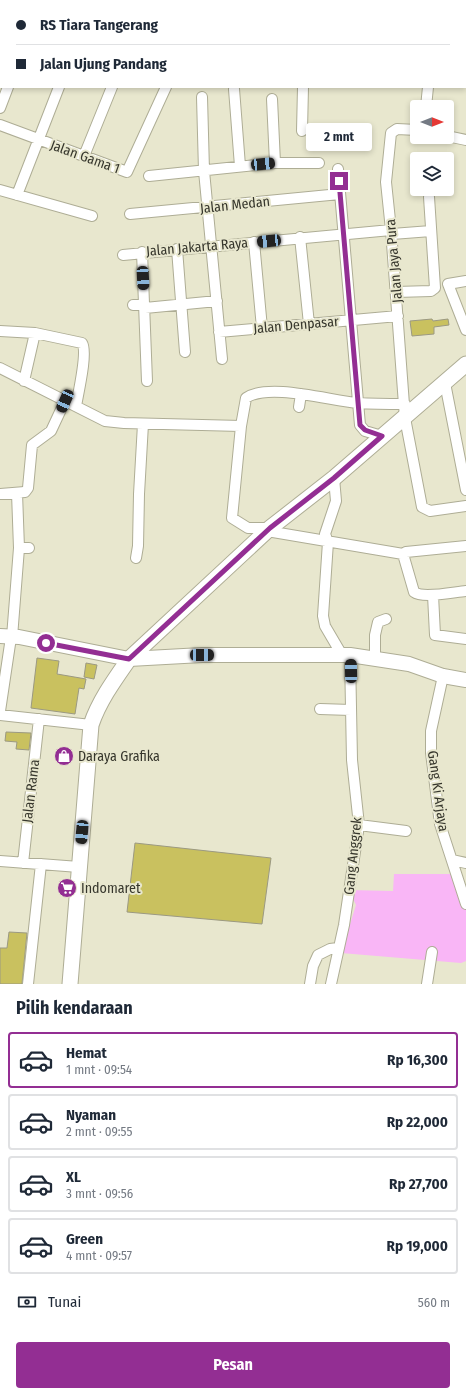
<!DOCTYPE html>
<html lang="id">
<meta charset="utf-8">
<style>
body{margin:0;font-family:"Fira Sans Condensed",sans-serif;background:#f2f2f3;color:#1f2937;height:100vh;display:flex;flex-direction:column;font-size:15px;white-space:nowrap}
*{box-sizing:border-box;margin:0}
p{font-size:13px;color:#747a83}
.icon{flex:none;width:22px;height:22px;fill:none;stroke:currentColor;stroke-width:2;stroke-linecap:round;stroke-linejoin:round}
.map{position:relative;height:984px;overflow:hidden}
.details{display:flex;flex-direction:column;background:#fff;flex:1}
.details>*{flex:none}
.hud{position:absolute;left:0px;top:0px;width:466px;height:88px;box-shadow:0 2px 6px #0003;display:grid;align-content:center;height:88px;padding:0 16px;background:#fff}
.needle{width:26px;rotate:90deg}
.tools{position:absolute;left:410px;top:100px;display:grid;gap:8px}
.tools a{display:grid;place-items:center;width:44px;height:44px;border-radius:4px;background:#fff;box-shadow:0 2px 6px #0003;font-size:20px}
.end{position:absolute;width:18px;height:18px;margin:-9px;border:5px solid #932e93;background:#fff;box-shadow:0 0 0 2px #fff}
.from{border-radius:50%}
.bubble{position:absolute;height:28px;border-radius:4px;background:#fff;box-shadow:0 2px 6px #0003;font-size:13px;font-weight:700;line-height:28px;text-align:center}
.car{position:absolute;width:12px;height:24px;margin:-12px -6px;border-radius:5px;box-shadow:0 0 3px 1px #0007;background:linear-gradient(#222 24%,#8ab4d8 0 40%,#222 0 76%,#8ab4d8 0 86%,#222 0)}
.hud b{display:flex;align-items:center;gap:14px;height:38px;font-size:15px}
.hud b+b{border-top:1px solid #e0e1e3}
.hud i{width:10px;height:10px;background:#1f2937}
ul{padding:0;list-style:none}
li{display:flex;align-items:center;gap:12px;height:56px;margin:0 8px 6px;padding:0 8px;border:2px solid #e0e1e3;border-radius:4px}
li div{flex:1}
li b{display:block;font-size:15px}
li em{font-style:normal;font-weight:700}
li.selected{border-color:#932e93}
li>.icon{width:36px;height:36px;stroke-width:1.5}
h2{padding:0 16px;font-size:18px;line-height:48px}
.pay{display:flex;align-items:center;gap:10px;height:44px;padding:0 16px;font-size:15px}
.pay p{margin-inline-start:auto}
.primary-button{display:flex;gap:8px;margin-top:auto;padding:8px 16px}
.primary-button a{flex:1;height:46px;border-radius:4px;background:#932e93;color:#fff;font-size:16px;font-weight:700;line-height:46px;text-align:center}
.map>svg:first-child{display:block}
.green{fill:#f9b6f6}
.building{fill:#c9c15f;stroke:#9b9982}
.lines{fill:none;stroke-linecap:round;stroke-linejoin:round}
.street-casing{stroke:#aead95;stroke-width:12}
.secondary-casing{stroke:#aead95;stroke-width:16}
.primary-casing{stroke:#aead95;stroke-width:17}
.street{stroke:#fff;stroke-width:10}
.secondary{stroke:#fff;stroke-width:14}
.primary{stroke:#fff;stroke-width:15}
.route{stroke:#932e93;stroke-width:5}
.labels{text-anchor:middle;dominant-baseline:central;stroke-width:4;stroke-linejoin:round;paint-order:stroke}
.street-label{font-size:14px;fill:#36362c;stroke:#e8e7ce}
.poi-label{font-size:14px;fill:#36362c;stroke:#e8e7ce;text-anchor:start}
</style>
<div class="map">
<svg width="466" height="984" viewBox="0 0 466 984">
<rect width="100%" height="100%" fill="#e8e7ce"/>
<path class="green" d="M394,874H461L466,887V961L461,963L341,953L356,905L349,890L393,891Z"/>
<path class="building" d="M432,319L433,321L448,319L449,325L434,327V334L412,336L410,321Z
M37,658L59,661L57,674L86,679L84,689L79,688L75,714L31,708Z
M86,663L97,665L94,679L84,677Z
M6,732L31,733L29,750L16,749L17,742L5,741Z
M135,843L271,858L262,924L127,912Z
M9,932L27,933L22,984H0V948H7Z"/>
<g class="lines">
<defs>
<path id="street" d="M18,0V1
M99,0V1
M148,0V1
M318,0V1
M367,0L368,1
M194,1V0
M259,1L270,0
M465,35H466
M0,43H1
M234,89L240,166
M202,97L204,171L222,359
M272,99L275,163
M426,107L428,87
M0,108L8,87
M0,125L127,172L166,87
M417,130L397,129L391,133L386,182L391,230L405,418L422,507L430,511L466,506
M302,131L303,87
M447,136L466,140
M84,156L112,87
M338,169L360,425L365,431L382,436
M149,176L275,163H319
M0,190L92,216
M17,195L59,87
M130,214L340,194
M392,234L431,231
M300,237L309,324
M254,242L262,328
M177,249L185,352
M142,252L147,381
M123,255L391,230
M466,281L448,284L466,330
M396,292L431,291L435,288L429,197
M133,305H145
M145,308L217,301
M0,331L35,333L82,343C88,352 78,394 76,406
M219,332L398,316
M0,368L105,421L124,423L241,426
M24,381L35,333
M445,383L466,490
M299,407L301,394
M334,478L336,501L325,534L328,542L323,616L325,626L342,655
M0,494L25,492L28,488L32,445L51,431L65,401
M270,528H248L232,518L241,426L246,398C269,382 331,401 358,403C374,404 390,404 405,404
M267,531L403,554
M466,546L406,552L403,554L414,592C423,599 454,592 466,591
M19,548H29
M136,558L138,546L139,494L143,424
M433,595L435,635L466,639
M375,658V635L378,622L386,619
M443,676L431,731V753L440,824L466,904
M320,709L351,710
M0,711L10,644L12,637L19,548L17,493
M0,715L91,725
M359,825L406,831
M452,860L466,863
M0,861L79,867
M23,863L39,719
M28,984L41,864
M310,984L313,966L318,955L330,949L338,948
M331,984L344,925L359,825L352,760L350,655
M427,984L432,952"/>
<path id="secondary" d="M0,636L19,637L129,659L202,655H350L409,664L443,676L466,680"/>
<path id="primary" d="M70,984L91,725C99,701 115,679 129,659L270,528L334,478L466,364"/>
</defs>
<use href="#street" class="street-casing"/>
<use href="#secondary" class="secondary-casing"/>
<use href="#primary" class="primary-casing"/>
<use href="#street" class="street"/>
<use href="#secondary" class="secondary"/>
<use href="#primary" class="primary"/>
</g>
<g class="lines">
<path class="route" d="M46,643L129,659L270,528L334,478L382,436L365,430L360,425L339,181"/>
</g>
<defs>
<symbol id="shop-disc" viewBox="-11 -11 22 22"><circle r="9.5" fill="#932e93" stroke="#e8e7ce"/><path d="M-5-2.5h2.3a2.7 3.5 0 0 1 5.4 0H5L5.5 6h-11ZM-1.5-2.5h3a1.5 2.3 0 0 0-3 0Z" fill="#fff"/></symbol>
<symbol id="supermarket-disc" viewBox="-11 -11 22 22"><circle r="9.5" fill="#932e93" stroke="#e8e7ce"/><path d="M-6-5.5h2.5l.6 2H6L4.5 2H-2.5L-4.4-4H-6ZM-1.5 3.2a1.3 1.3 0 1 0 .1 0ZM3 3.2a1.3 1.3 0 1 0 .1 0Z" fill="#fff"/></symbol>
</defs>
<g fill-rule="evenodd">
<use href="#shop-disc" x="53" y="745" width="22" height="22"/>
<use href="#supermarket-disc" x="56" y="877" width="22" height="22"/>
</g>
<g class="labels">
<g class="street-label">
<text transform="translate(85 157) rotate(20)">Jalan Gama 1</text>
<text transform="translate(235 205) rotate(-6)">Jalan Medan</text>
<text transform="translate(197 247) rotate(-5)">Jalan Jakarta Raya</text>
<text transform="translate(394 261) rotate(-95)">Jalan Jaya Pura</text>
<text transform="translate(296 325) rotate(-5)">Jalan Denpasar</text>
<text transform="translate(31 791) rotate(-83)">Jalan Rama</text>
<text transform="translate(438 791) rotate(82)">Gang Ki Arjaya</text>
<text transform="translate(353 856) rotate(-84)">Gang Anggrek</text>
</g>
<g class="poi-label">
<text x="78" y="756">Daraya Grafika</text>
<text x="81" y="888">Indomaret</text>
</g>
</g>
</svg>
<div class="tools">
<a><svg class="needle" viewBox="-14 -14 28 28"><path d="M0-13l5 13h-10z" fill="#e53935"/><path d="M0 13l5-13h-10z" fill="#747a83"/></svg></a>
<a><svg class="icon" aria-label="layers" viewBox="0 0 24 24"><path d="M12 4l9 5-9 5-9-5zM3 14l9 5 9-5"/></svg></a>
</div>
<i class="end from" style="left:46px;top:643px"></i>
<i class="end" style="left:339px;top:181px"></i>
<div class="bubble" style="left:306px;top:123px;width:66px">2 mnt</div>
<i class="car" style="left:263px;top:164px;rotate:85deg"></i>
<i class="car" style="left:269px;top:241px;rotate:264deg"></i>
<i class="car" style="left:143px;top:278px;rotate:177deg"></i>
<i class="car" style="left:65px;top:401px;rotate:204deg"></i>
<i class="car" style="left:202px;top:655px;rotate:90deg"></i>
<i class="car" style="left:351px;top:671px;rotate:359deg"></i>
<i class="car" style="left:82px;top:832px;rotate:185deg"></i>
<div class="hud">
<b><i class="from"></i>RS Tiara Tangerang</b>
<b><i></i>Jalan Ujung Pandang</b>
</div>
</div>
<section class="details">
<h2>Pilih kendaraan</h2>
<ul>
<li class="selected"><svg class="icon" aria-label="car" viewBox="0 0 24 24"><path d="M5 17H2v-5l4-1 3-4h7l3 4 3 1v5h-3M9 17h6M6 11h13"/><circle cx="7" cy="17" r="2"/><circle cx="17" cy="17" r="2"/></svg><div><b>Hemat</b><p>1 mnt · 09:54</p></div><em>Rp 16,300</em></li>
<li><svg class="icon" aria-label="car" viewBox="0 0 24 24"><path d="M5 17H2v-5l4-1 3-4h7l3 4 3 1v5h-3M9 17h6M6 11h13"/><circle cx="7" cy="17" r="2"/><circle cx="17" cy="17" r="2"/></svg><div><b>Nyaman</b><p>2 mnt · 09:55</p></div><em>Rp 22,000</em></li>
<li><svg class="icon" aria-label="car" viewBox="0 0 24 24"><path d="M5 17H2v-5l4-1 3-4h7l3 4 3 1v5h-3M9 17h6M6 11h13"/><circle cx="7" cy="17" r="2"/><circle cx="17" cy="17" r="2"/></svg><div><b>XL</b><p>3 mnt · 09:56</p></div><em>Rp 27,700</em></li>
<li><svg class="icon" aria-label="car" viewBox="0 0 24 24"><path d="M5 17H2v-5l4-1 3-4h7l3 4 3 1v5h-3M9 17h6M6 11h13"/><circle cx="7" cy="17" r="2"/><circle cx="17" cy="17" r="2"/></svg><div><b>Green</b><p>4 mnt · 09:57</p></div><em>Rp 19,000</em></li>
</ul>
<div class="pay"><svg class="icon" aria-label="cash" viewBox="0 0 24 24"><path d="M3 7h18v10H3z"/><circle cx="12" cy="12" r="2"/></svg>Tunai<p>560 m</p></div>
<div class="primary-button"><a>Pesan</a></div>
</section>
